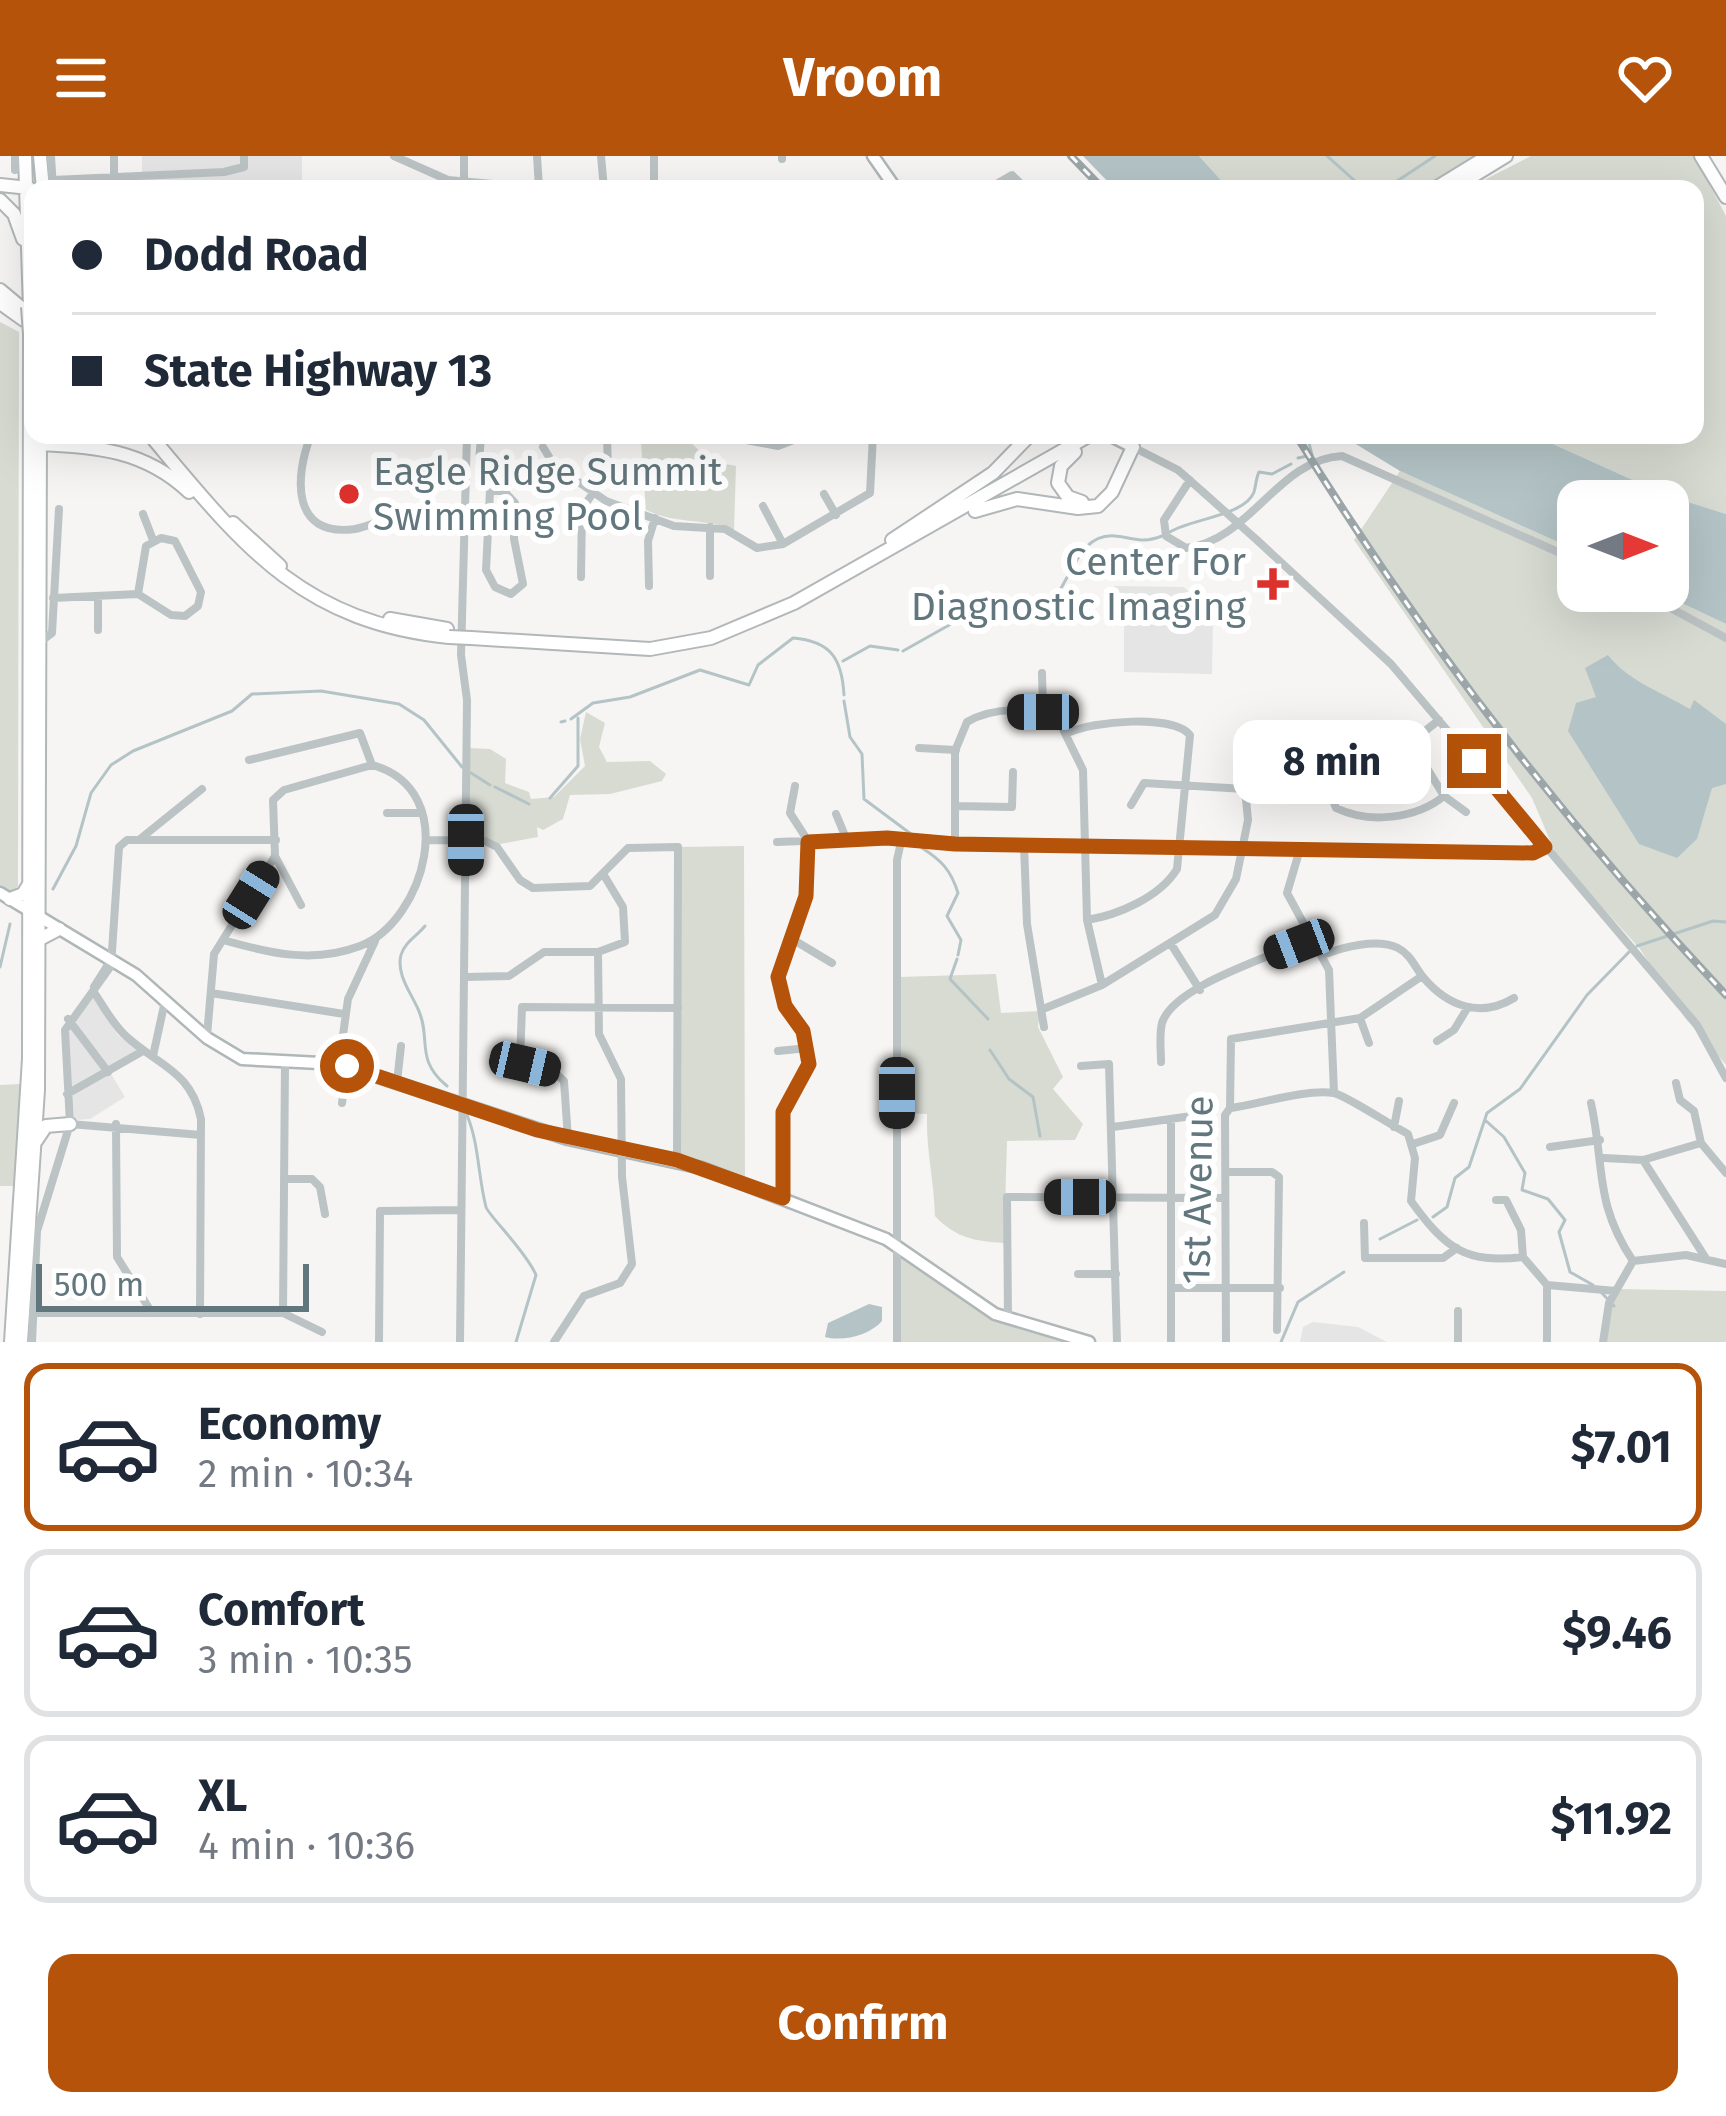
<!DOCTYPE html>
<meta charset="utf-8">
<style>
body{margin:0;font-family:"Fira Sans",sans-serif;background:#f6f6f7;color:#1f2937;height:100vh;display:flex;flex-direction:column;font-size:45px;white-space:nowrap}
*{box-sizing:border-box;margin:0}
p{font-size:39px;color:#747a83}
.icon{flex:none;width:66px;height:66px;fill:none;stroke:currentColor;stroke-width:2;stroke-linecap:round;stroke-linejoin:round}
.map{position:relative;height:1186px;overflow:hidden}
.drawer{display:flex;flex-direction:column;background:#fff;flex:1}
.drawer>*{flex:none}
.guide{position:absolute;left:24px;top:24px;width:1680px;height:264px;border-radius:24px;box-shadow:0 12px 48px #0002;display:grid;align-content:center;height:264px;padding:0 48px;background:#fff}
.needle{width:78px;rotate:90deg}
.buttons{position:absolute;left:1557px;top:324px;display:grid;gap:24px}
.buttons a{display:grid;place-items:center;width:132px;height:132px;border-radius:24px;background:#fff;box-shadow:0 12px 48px #0002;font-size:60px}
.scale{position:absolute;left:36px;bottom:30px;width:273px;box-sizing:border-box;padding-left:12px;border:6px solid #62777d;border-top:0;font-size:33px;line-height:42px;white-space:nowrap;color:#62777d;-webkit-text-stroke:9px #fff;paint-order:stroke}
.end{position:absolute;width:54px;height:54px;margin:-27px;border:15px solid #b45309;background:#fff;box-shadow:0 0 0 6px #fff}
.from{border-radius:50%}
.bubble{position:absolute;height:84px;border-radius:24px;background:#fff;box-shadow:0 12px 48px #0002;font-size:39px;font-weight:700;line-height:84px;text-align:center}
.car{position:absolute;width:36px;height:72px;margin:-36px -18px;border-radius:15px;box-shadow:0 0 9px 3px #0007;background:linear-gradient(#222 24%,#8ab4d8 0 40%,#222 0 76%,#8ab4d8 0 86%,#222 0)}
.guide b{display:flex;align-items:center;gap:42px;height:114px;font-size:45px}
.guide b+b{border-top:3px solid #e0e1e3}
.guide i{width:30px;height:30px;background:#1f2937}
ul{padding:21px 0 0;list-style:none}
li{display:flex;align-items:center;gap:36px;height:168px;margin:0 24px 18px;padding:0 24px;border:6px solid #e0e1e3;border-radius:24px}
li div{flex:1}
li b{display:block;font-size:45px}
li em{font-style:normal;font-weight:700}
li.on{border-color:#b45309}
li>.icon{width:108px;height:108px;stroke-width:1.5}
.action{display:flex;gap:24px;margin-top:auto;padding:24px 48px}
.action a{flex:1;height:138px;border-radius:24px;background:#b45309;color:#fff;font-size:48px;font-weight:700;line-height:138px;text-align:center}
header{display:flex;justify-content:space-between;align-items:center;height:156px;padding:0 48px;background:#b45309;color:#fff;font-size:54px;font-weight:700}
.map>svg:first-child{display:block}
.built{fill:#e4e5e4}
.green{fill:#d7dbd2}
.water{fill:#b4c4c6}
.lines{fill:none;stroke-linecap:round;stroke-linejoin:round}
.stream{stroke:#b4c4c6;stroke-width:3}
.major-casing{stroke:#b0b7b9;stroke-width:15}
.highway-casing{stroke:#b2b7b9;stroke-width:16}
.minor{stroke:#bcc3c5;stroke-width:8}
.major{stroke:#fff;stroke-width:10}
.highway{stroke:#fff;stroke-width:12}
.rail-casing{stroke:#9ca6a9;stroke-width:8}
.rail{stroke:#fff;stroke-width:3;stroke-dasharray:9;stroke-linecap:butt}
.highway-bridge-casing{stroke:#b2b7b9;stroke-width:16;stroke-linecap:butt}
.minor-bridge{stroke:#bcc3c5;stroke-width:8}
.highway-bridge{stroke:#fff;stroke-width:12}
.route{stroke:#b45309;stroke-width:15}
.poi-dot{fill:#dc312d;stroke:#fff;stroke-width:4.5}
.labels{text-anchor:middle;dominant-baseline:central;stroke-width:12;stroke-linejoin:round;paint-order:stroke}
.poi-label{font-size:39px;fill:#62777d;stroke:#fff;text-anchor:start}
.street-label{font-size:39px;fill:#62777d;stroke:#fff}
</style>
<header><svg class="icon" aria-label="menu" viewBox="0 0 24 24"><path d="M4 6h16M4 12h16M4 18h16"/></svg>Vroom<svg class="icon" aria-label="heart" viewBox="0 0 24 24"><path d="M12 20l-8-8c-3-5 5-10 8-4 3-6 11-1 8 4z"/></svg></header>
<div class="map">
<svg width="1726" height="1186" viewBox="0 0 1726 1186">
<rect width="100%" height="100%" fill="#f6f5f3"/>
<path class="built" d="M142,0H302V30L142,29Z
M1114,430L1184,431L1213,459L1212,518L1124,516V463L1113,461Z
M93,841L118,879L142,898L111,918L125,941L90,963L74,964L68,875Z
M1313,1166L1358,1171L1387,1186H1300L1303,1171Z"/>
<path class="green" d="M1199,0H1481L1426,33H1229Z
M1531,0H1694L1726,60V358L1666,339L1533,279H1695V33H1467Z
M0,166L19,176L18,730L11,737L0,730Z
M610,279H683L710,305L736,310L734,375C705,361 677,369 646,354L641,287L612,286Z
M1400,315L1578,395V435H1656L1726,468V909L1685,862L1640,793L1557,701L1532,642L1354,384Z
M586,556L605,567L599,591L607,606L650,605L666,618L662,625L610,638L570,639L563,663L543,674L537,671L538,681L500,688L468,682L469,592L490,593L506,603L505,627L529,636L531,643L554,641L585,610L580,583Z
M744,690L745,1023L680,1000L678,691Z
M996,818L1001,857L1040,855L1038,871L1063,921L1053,933L1083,968L1075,984L1007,985L1004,1087C974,1085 956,1082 935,1060C934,1024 926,995 927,958L898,957L899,821Z
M21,928L14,1030H0V929Z
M899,1094L984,1154L1077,1186H899Z
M1619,1133L1726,1135V1186H1605V1164Z"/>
<path class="water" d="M1083,0H1199L1229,33H1115Z
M1341,279H1533L1666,339L1726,358V468L1656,435H1668V345H1578V395L1400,315Z
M1608,499C1628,525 1661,536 1690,553L1694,544L1726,568V628L1712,632L1697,683L1677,702L1639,688L1568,575L1576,547L1596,541L1585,512Z
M869,1148L882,1151V1165C870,1179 843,1186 825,1181L828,1167Z"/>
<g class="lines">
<path class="stream" d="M1327,0L1364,33
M1385,33L1435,0
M1298,302L1312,299L1307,279
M1170,376C1190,363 1245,360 1254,336C1256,329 1256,322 1259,316L1272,318L1291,308
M903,495L983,450L1052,445C1072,423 1078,377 1115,380C1135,382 1142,388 1162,380
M843,505L870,490L898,494
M844,545L850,581L862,598L864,643L915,681
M571,563L593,547L630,541L700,514L749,529L758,509L793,482C831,485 842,503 844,539
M561,566L565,565
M471,617L490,629
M495,631L529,648
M550,642L578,610V562
M922,692C941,704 951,714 958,737L947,760L961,784L958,799
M53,733L76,690L91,637L111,609L133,595L232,555L252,538L321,535L399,548L424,564L462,611
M425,770C417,780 404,787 401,799C396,818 411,837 418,853C432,883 414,903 447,930
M1637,790L1713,765L1726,766
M957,803L950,823L988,863
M0,811L10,768
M990,894L1009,923L1033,941L1040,980
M467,959C479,988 478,1020 486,1051C488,1059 526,1095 536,1119L516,1186
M1485,964L1504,981L1525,1017L1522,1034L1548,1043L1565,1064L1559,1076L1570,1116L1593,1129
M1433,1061L1447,1051L1455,1022L1469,1011L1487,957L1520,933L1587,839L1629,796
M1380,1083L1417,1064
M1600,1135L1614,1150
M1281,1186L1298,1146L1344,1116"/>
<defs>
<path id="major" d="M873,0L896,33
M1109,279L1133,291
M0,737L136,819L207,882L242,903L339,908L568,983L702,1012L886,1083L995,1158L1089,1186"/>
<path id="highway" d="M25,0L30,153
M40,0L43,33
M1701,0L1726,41
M0,29L29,32
M1434,33L1488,0
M1452,33L1506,0
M0,44L14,58L23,83
M0,134L31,160
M0,147L24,164
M150,279C240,386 299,466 449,481
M36,288C95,290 145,294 189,336
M1075,296L1061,310L1058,327L1068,341L1082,346
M975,355L1017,343L1078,352L1098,350L1112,336L1133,291
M233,367L280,410
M892,384L993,317L1030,279
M390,463L447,473
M471,482L650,493L711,482L794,447L1090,279
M10,743L23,738L29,728
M40,783L59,773
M36,985L46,970L70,968
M11,1186L29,903L30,178
M21,1186L38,934L40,279"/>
</defs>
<use href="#major" class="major-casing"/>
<use href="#highway" class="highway-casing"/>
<path class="minor" d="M15,0V14
M51,0L53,33
M114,0V24
M394,0L448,24L539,32
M537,0L539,32
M601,0L604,33
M782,3V0
M53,24L224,16L244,11V0
M464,33V0
M654,33V0
M988,33L1012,19L1026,33
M311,279C295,319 290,382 355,373C370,370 385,362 400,359C422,355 445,357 467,357
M481,279L479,307L490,335L486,414L495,431L511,438L523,428L514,383L515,347L504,335H490
M719,279L778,290L807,279
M543,291L554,309L606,345L674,370L725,373L757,392L783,388L870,337L873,279
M1133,291L1178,314L1203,336
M1190,324L1164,364L1166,380L1186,392C1250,385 1278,303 1342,300L1578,405
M824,338L836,359
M763,350L783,388
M143,358L153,384
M1258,385L1391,508L1697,869L1726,922
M710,420V371
M581,421L582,353L608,315L607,279
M649,430L648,385L655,362
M1639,435L1726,482
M53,442L138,438L171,459L185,460L198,450L201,436L175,385L161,382L146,390L138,438
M98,443V474
M40,486L52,477L59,353
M1042,517L1043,556
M1068,577C1092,565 1173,558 1190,579L1177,713C1160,741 1118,759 1087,764
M1411,586L1444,640C1416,663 1369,668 1336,652L1325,625L1335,604L1411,586L1439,564
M919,592L956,594
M1329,611L1307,586L1314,572L1376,573L1384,592
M1444,640L1466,656
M955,650L1012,651L1013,616
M387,657H422
M836,658L846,682
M140,683L202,633
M427,684L485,685L497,691L520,724L533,732L590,730L628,692L678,691L677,1004
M777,686L878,682L955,688L1533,697L1545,691
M955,688V595L967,566C992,551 1031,551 1057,561L1083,614L1087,764L1102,829
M1024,689L1027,768L1044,871
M1300,693L1287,737L1329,814L1334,937
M275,700L301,749
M792,783L832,807
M223,784C269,797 313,808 360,790C424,766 463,634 372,609L360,577L249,604
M1171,788L1200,834
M1323,799C1343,791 1377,782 1398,792C1410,798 1415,811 1423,821C1448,851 1481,862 1514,842
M466,821L509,820L544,796H598L625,786L623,751L605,721
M94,831L111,804
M93,835C104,850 112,868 127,881C159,910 191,915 201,963L200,1158
M211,837L344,858
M1043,853L1102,829L1215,759L1236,723L1248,664L1245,633L1144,627L1131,649
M1360,862L1369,887
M68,863L108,916
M207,880L214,798L275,700L273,644L284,634L372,609
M1437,885L1454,874L1468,851
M778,895L808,892
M153,900L165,845
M1161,906C1161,894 1159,879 1162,867C1174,828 1279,799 1313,781
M339,908L348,843L375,785
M1081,910L1109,908L1117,1186
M397,926L401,890
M1676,927L1680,944L1694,955L1701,987L1726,1017
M67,938L143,895
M342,947L347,910
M1591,947C1605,1011 1594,1047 1633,1105
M1231,952C1261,948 1303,933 1334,937C1345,939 1392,970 1408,978L1415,1002L1411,1045C1445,1092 1465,1108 1523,1101
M1171,963V1186
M70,968L201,979
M116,968L117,1101L152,1157
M1113,971L1206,958
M1394,971L1399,945
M568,983L564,925L553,915L520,905L522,851L678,852
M1413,988L1440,979L1454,947
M1550,991L1600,984
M1604,1002L1643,1004L1701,987
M1643,1004L1705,1101
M1226,1016H1272L1279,1021L1277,1174
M285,1023H312L320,1031L325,1058
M783,1042V956L810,907L803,875L779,832L780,811L800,762L808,722V685L790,657L795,630
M1496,1044H1506L1521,1074L1523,1101
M1364,1067L1365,1102H1443L1457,1092
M1523,1101L1547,1129L1616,1135
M1633,1105L1686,1099L1726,1108
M1078,1118H1116
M1171,1132H1280
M32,1157H283L322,1176
M283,1157L285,908
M1008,1162L1007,1041L1225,1042
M32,1186L37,1075L70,968L65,874L111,810L119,691L127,684H276
M379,1186L380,1055L460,1054
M460,1186L467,544L461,499L467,279
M554,1186L584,1140L620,1127L632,1108L622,1021L621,923L599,878L598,796
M897,1186V704L901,686
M1226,1186L1225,959L1230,952L1231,883L1360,862L1422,820
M1458,1186V1155
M1547,1186V1129
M1603,1186L1609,1147L1633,1105"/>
<use href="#major" class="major"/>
<use href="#highway" class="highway"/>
<defs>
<path id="rail" d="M1071,0L1103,33
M1296,279C1419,479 1565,668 1726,839"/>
</defs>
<use href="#rail" class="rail-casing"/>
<use href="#rail" class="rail"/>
<defs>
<path id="highway-bridge" d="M28,151L30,178
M449,481L471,482"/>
</defs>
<use href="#highway-bridge" class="highway-bridge-casing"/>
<path class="minor-bridge" d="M1203,336L1258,385"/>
<use href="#highway-bridge" class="highway-bridge"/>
</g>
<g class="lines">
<path class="route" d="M347,910L537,974L677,1004L783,1042V956L809,908L803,875L785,850L778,821L806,740L808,686L887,682L955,688L1533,697L1545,691L1474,605"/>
</g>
<g class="poi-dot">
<circle cx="349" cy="338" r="12"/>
<path d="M1267 410h12v12h12v12h-12v12h-12v-12h-12v-12h12z"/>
</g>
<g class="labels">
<g class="poi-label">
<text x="373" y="316">Eagle Ridge Summit<tspan x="373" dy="45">Swimming Pool</tspan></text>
<text x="1246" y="406" text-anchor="end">Center For<tspan x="1246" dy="45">Diagnostic Imaging</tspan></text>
</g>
<g class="street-label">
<text transform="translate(1198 1034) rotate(-89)">1st Avenue</text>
</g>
</g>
</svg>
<div class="buttons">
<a><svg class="needle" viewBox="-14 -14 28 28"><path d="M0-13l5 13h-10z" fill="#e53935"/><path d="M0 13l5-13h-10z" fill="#747a83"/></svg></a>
</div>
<div class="scale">500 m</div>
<i class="end from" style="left:347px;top:910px"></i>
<i class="end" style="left:1474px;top:605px"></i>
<div class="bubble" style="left:1233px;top:564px;width:198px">8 min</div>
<i class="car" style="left:1043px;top:556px;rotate:270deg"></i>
<i class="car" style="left:466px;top:684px;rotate:180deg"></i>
<i class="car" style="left:251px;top:739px;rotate:32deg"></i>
<i class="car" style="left:1299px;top:788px;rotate:249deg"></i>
<i class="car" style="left:525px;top:908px;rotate:103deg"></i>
<i class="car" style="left:897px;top:937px;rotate:180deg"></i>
<i class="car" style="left:1080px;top:1041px;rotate:270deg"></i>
<div class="guide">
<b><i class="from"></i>Dodd Road</b>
<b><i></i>State Highway 13</b>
</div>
</div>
<section class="drawer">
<ul>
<li class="on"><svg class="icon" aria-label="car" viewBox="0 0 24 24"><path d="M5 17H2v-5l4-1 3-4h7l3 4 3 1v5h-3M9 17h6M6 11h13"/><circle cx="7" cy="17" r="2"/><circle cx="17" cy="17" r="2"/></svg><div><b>Economy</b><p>2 min · 10:34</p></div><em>$7.01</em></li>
<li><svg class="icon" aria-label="car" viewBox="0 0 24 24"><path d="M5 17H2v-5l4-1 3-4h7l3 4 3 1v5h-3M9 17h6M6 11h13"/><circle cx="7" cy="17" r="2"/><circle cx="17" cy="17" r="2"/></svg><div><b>Comfort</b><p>3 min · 10:35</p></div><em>$9.46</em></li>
<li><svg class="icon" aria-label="car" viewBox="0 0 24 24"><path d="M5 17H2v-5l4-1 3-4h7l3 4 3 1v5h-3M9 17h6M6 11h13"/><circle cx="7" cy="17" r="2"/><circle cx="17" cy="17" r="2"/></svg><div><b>XL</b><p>4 min · 10:36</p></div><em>$11.92</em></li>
</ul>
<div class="action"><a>Confirm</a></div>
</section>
